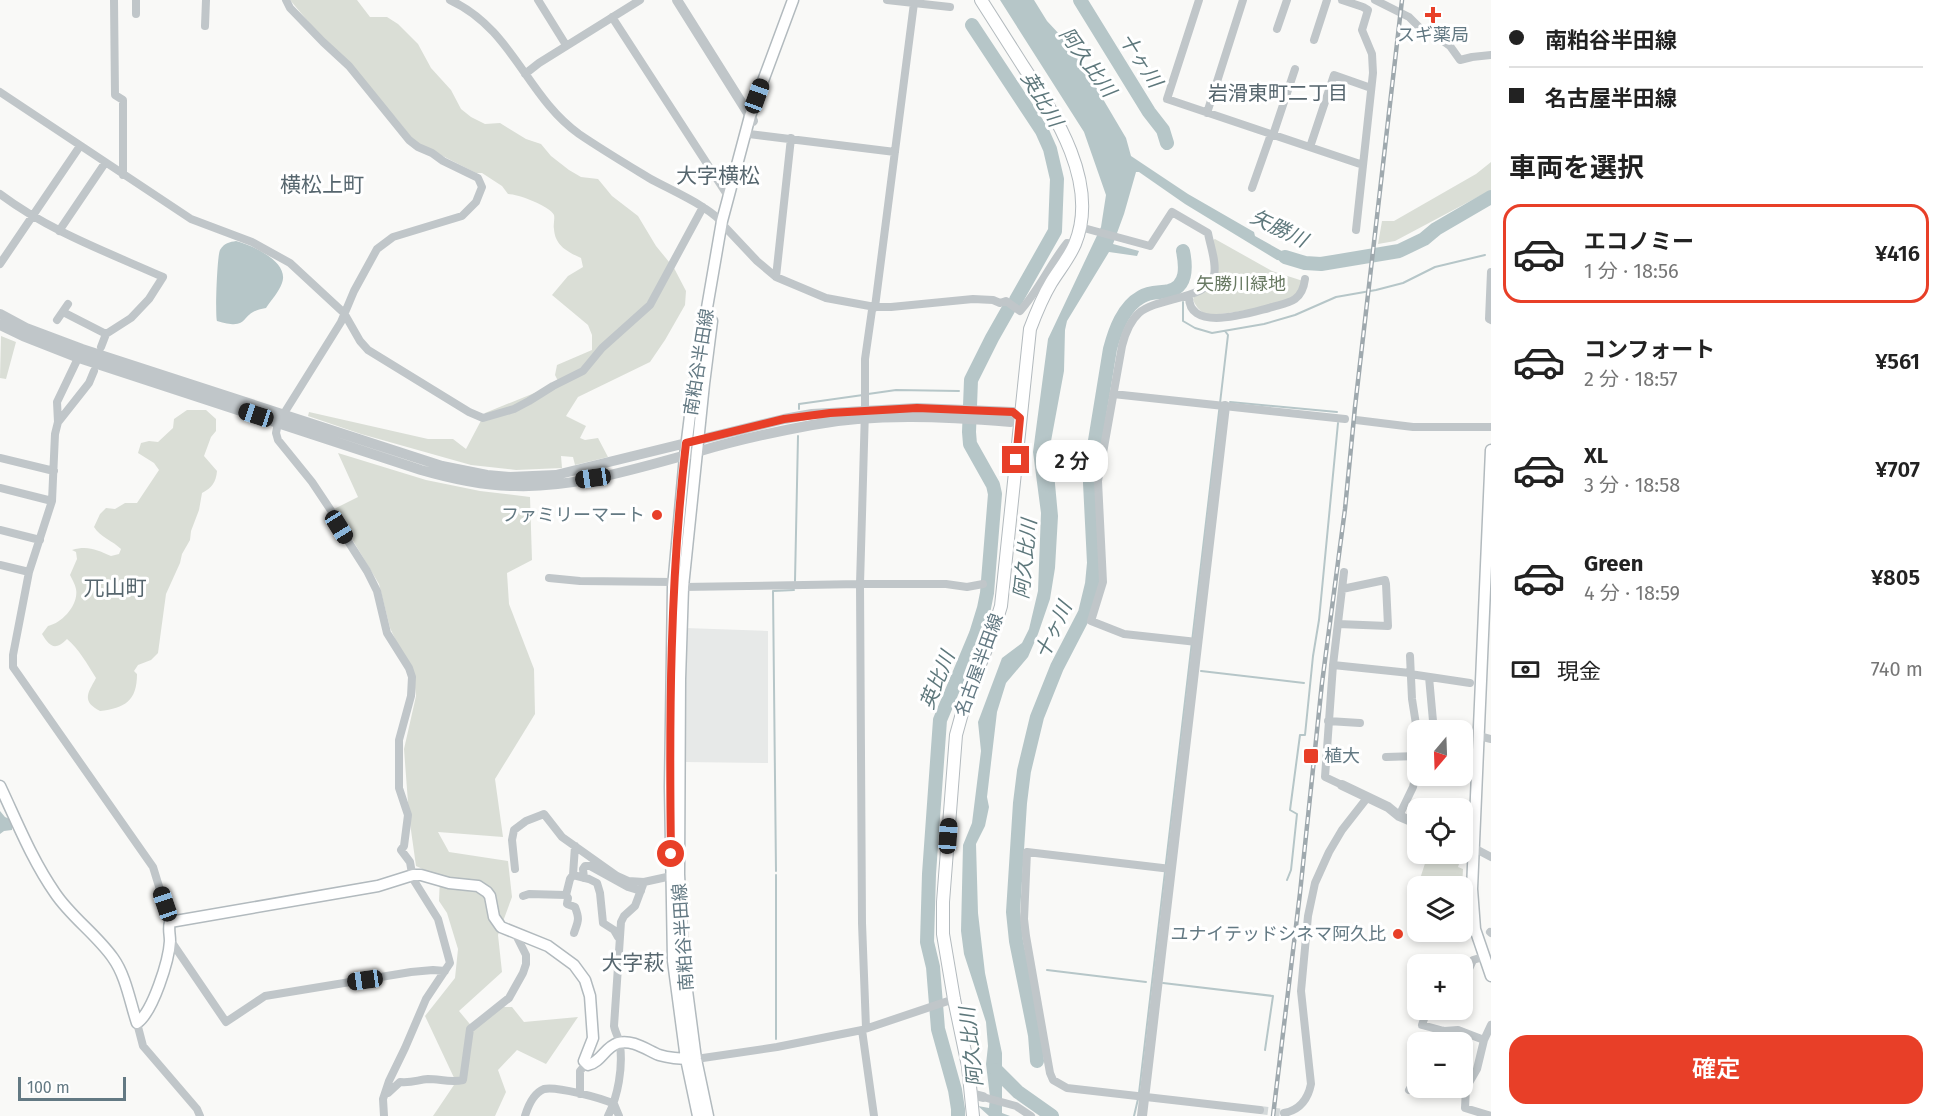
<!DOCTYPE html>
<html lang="ja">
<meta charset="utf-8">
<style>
body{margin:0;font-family:"Fira Sans","Noto Sans JP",sans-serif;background:#f2f2f2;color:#222;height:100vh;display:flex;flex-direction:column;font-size:22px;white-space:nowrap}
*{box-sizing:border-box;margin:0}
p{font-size:20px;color:#767676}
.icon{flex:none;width:33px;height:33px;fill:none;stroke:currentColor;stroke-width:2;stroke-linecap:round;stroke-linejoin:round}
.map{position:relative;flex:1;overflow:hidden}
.side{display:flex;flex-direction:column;background:#fff;width:450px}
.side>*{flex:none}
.top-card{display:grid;align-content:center;height:132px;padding:0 18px;background:#fff}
.needle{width:39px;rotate:199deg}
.fabs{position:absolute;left:1407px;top:720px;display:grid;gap:12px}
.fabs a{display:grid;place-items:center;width:66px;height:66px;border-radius:12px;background:#fff;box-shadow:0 3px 9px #0003;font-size:30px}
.scale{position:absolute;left:18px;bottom:15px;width:108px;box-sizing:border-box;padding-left:6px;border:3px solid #637983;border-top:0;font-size:16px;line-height:21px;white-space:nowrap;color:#637983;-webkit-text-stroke:4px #fff;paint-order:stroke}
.end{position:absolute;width:27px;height:27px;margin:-14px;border:8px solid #e83f28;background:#fff;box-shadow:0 0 0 3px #fff}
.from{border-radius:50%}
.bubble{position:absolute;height:42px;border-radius:18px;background:#fff;box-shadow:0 3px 9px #0003;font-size:20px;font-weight:600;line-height:42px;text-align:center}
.car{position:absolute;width:18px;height:36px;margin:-18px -9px;border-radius:8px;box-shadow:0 0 4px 2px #0007;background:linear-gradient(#222 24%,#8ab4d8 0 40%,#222 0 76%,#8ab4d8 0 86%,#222 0)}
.top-card b{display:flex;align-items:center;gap:21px;height:57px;font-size:22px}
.top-card b+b{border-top:2px solid #e0e0e0}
.top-card i{width:15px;height:15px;background:#222}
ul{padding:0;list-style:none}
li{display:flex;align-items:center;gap:18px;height:99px;margin:0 12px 9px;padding:0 6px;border:3px solid transparent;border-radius:18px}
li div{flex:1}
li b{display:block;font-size:22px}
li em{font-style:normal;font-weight:600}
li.current{border-color:#e83f28}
li>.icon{width:54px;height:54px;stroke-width:1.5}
h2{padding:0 18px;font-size:27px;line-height:72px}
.pay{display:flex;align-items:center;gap:15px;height:66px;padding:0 18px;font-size:22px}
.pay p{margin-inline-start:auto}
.action{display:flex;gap:12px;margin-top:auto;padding:12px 18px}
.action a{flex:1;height:69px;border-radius:18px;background:#e83f28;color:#fff;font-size:24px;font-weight:600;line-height:69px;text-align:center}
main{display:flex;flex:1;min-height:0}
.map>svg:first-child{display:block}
.built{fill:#e7e9e8}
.green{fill:#daded6}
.water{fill:#b6c6c8}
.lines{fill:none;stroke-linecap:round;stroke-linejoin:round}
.stream{stroke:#b6c6c8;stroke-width:2}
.river{stroke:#b6c6c8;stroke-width:14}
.minor-tunnel{stroke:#d4d9da;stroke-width:8;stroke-dasharray:8 4;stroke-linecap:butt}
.secondary-casing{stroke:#b2babe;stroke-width:13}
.primary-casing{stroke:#b3babe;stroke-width:14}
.minor{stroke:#c0c6c9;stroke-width:8}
.tertiary{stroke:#c0c6c9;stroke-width:10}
.secondary{stroke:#fff;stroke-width:10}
.primary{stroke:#fff;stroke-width:12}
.rail-casing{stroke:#9fa9ae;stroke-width:4.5}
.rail{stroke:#fff;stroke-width:2;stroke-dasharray:7;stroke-linecap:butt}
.route{stroke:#e83f28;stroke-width:8}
.poi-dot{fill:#e83f28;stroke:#fff;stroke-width:2}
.labels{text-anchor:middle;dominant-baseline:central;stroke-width:6;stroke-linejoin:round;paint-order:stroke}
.poi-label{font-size:18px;fill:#637983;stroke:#fff;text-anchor:end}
.park-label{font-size:18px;fill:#697a63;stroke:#fff}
.street-label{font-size:18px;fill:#637983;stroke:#fff}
.water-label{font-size:20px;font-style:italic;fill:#5e787c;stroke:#fff}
.neighbourhood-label{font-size:20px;fill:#56666e;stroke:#fff}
.quarter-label{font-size:21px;fill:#56666e;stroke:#fff}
</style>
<main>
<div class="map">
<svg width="1491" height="1116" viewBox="0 0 1491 1116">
<rect width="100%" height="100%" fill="#f9f9f7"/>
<path class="built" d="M685,628L768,631V763L684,762Z"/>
<path class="green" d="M290,0H357L370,17H387L398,24L418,44L431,68L451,90L461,109L471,117L485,124L500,123L526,139L541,144L551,156L569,170L581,177L598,179L612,196L638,216L656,246L674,268L686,291L685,305L665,340L650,362L578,397L566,416L586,426L580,438L585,440L598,438L608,457L575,465L573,457L561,456L562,468L516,470L471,465L361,434L308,416L309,412L428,439H453L466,449L485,413L559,383L555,375L557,365L592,350V335L588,325L552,295L568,276L583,267L581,258C568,252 555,246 554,229C553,224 555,220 554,215C550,206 518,194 508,194L502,186L482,173H476L419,144L411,137L396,118L322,38Z
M1491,162V190L1395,241L1378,244L1382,221H1394L1476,174Z
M1215,239L1272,271L1303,281C1302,287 1296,297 1290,300C1281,305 1215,317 1206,314C1199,311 1196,306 1193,300L1194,297C1201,293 1210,290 1215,283C1222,272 1215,252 1213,240Z
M1,336L16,342L6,379L0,378Z
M187,410H206L216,419V431L211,437L204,456L217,471C216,482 212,488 202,493L199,510L191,531L190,540L182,554L180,563L166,594L158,653L151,660L138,665L134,671L137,674C137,701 125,708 100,711C81,701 88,693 96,678C88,665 78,648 67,639C55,651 50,647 42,634L48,626C62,623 79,605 76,589C75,584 72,579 70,575L77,559L76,552L72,550C88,545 97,550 111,556L119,554L121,549C113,541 100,537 94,527L100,514L106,508L115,509L125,503H137L159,470L154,463L138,453L141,443L149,441L158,442L173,428L174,419Z
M338,453L426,480L480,491L530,497L532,560L507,573L509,604L534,669L535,714L495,779L503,837L438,832L449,852L508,861L512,897L498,935L502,972L459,1011L474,1029L501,1007H512L524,1022L578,1017L546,1064L517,1050L498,1070L506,1092L495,1116H433L456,1082L425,1016L455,978L458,949L447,913L439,901L440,877L416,866L409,816L404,749L416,696L414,679L390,628L379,584L334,509L358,497Z
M1428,854H1450L1461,858L1458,867L1463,869L1462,886H1430L1419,882Z"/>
<path class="water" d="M1000,0H1034L1047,21L1074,50L1126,138L1131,156L1188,194L1254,232L1255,236L1305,264L1277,260L1185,204L1139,172H1136L1124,214L1113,244L1139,251L1137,256L1109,252L1067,321L1065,330L1064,371L1051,441L1058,516L1055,568L1050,599L1038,634L1028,657L1006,683L997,712L987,797L989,807L985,826L976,844L978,913L985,973L1002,1053V1113L1010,1116H989L978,1106L989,1108L990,1097L986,1064L988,1046L986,1022L964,954L961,931L963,845L972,823L981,751L978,722L1002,658L1022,643L1029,629L1038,591L1041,513L1033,452L1048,339L1101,227L1106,195L1084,132Z
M236,241C252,245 290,262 282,283C279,292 271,300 266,308C237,312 253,332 217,321C215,315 217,256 220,250C224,243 230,242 236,241Z
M0,811L5,817L12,820V830L4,831L0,834Z"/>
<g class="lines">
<path class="stream" d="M1183,302V321L1195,328L1212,333L1264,324L1295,315L1336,297L1376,290L1403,283L1435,267L1485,255
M868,394L896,390L959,391
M1230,402L1337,412
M799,409V404L863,395
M795,581L798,436
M1201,671L1304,683
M776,871L773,591L794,590
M776,875V1039
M1287,880L1291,870L1297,814L1290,810L1300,735H1305L1313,656L1319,620L1338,423
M1047,970L1146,982
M1163,983L1273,996L1265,1050
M1139,1093L1228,335L1225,331
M1134,1116L1138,1099"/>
<path class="river" d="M1080,0L1149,112L1163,130L1167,143
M972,25L1042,131L1050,149L1057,179L1055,231L1016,300
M1285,257L1305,263L1321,264L1399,251L1424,239L1436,229L1491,197
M1037,1061L1035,1035L1016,941L1013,912L1020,803L1024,771L1037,717L1057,667L1085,613L1092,584L1094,563L1090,483L1092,459L1110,349C1115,330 1123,307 1141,297C1150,291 1160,293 1169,291C1188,286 1186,266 1183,251
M996,1070L1018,1092L1052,1116
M958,1116V1109L955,1090L938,1029L933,967L927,942L929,874L940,720L976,634L984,608L987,593L995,494L993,485L970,444L969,432L971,380L992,338L1009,308"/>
<path class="minor-tunnel" d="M1260,1110L1284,1113"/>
<defs>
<path id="secondary" d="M1491,450L1472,889L1475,929L1491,976
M0,786C17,822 32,860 55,893C71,917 96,934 113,958C126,976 130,1002 137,1023C153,1012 169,960 170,941C170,934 168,929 170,922L378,886L413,875H421L449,883L478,886L487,892L490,896L494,917L501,927L548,946L574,965L585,980L590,996L593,1038L584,1061L588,1065C601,1062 605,1047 618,1043C632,1039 647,1050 659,1055C669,1058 683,1059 693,1059
M698,1116L686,1059L673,961L670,787L673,587L685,456L694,383L722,221L750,116L793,0
M708,1116L696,1059L683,960L679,874L680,679L683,587L704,384L712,321"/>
<path id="primary" d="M973,1116L968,1066L954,999L943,934V902L956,735L966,699L993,632L1001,606L1030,329C1036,313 1042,298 1051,283C1059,270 1069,258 1075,244C1100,183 1055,115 1023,66C1009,44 995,22 981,0"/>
</defs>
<use href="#secondary" class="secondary-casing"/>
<use href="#primary" class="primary-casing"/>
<path class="minor" d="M114,0L115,95L123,100V175
M286,0L290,8L323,42L349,66L409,140L418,147L432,153L443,161L478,178L482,187L476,202L462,216L393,237L377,249L354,291L341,322L278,423L276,433L278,440L312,482L332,512L339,527L367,571L377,591L387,633L409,668L412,677L411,696L399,740V788L408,815L404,846L401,850L410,862L413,879L438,919L450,963L426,999L405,1048L389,1081L383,1099L384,1116
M450,0C513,29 526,96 579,134C601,149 626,164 649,178C668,189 716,209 725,227L757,261L776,277L826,298L875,307H891L973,299L993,300L1000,303L1006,301L1020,311C1039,290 1050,264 1067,243L1075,244
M538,0L566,45
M887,0L950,7
M1199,0L1167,99L1363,165
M1342,0L1363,7L1368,10L1362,30L1372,54L1373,73L1356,230
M1375,0L1409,17L1421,29L1435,35L1450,46L1460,60L1472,57L1491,55
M136,14V0
M612,17L728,196
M205,26L206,0
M1277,29L1287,0
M1314,40L1327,0
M525,74L539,63L640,0
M0,92L191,219L252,242L290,263L344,313L360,341L368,350L469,412L483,418L514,409L529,401L553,386L583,371L602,348L650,305L703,207
M1207,113L1243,0
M749,134L895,152
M1273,135L1295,69
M1310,147L1334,75L1371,88
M1252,188L1271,134
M0,194C49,231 107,252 163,277L149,299L131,318L106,334L101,347
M1080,227L1150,246L1172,212L1208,233C1210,245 1217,263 1214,275C1210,299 1157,297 1139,313C1129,322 1125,334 1122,346L1098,481L1103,582L1091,621L1124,634L1197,642
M59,231L105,163
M0,264L80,146
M1491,272L1489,319L1491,320
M776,277L791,138
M1189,296C1188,333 1249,313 1269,308C1277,305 1288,304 1295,299C1302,294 1304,287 1305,279
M63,312L106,334
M57,320L68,304
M80,354L57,402L58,422L55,434L52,501L29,572L13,655V667L153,867L170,922
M1113,394L1345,419
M1356,420L1413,427H1491
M59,421L89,383L94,371
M0,458L54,471
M0,488L52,501
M0,530L40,540
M0,565L29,572
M549,578L580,581L673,582
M683,587L860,584H946L967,587L983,584
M1338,624L1388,626L1386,584L1385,580L1342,589
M1410,656L1412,699L1418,737
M1333,665L1410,673
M1410,674L1470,683
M1429,677L1433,721
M1328,721L1360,723
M1479,736L1491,739
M1386,757L1418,756
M1342,785L1325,777L1333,665L1344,572
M1399,816L1413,787L1418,764
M1474,848L1491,857
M515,869L512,840L514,830L526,821L544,814L562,837L617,876L628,881L644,882
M1171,869L1027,852L1024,919L1026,936L1050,1073L1053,1080L1067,1088L1260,1110
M573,875L575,846
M584,878L583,869L585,866H590L628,887L641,891
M566,895L570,879L573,875L589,879L597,883L600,893L603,923L614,930L618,937
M523,896L529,894L566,895L568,898L567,904L575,907C580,920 578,921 574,933
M1490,932L1491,933
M169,943L173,944L226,1022L265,996L411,972L433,970L445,971
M1462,989L1464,980L1473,960L1483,957
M1427,1010L1422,1025L1444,1031L1458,1030L1484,1040
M137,1023L143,1046L197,1109L200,1116
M1491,1025L1484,1040L1477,1069L1466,1088L1465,1108L1491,1116
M866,1028L862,923L860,584L865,410V359L872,310L875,307L914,3
M862,1030L874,1116
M1437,1042L1444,1031
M696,1059L777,1047L862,1030L954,999
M1409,1090L1418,1075
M385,1094L388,1093L400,1082C413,1083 417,1080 428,1079C440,1079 451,1083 463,1080L470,1029L509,998L523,973L526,964V955L515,933
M580,1094V1071L586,1064
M983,1097L1016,1106L1031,1116
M1284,1113C1300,1110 1308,1099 1311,1084L1301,991L1308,916L1315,883L1329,852L1342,830L1367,798
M525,1116C528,1106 534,1093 544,1089C556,1086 602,1098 614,1104L619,1116
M608,1116C618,1096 623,1068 620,1045C619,1038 615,1032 614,1026L621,922L624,916L635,906L644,882L676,875"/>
<path class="tertiary" d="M677,0L753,121
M0,314L26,328L82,349L442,466L487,475L510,477L556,475L784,419L812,414L917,408L1013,412L1020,418L1011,422C946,417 877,413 812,425C774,432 734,441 697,452C638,468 576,488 515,486C483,486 452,479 421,470L79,358L23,336L0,325
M1342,785L1388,807L1399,816L1418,824
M1462,843L1474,848
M971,1094L983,1097
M1142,1116L1225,406"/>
<use href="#secondary" class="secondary"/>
<use href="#primary" class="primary"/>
<defs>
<path id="rail" d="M1273,1116L1300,893L1322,683L1345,509L1355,407L1402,0"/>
</defs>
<use href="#rail" class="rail-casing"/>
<use href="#rail" class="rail"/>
</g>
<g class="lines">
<path class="route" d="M671,854C669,717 670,580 686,443L784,419L830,413L917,408L1013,412L1020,418L1016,460"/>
</g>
<g class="poi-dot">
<path d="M1430 6h6v6h6v6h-6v6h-6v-6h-6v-6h6z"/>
<circle cx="657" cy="515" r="6"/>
<rect x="1303" y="748" width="16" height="16" rx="3"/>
<circle cx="1398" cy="934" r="6"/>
</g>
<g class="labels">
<g class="poi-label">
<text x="1433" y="35" text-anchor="middle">スギ薬局</text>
<text x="645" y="515">ファミリーマート</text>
<text x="1324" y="756" text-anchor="start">植大</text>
<text x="1386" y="934">ユナイテッドシネマ阿久比</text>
</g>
<g class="park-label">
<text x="1241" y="284">矢勝川緑地</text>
</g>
<g class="street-label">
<text transform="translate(699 362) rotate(-81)">南粕谷半田線</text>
<text transform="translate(979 665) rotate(-70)">名古屋半田線</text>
<text transform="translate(683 937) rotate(-94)">南粕谷半田線</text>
</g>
<g class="water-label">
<text transform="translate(1141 60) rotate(57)">十ヶ川</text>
<text transform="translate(1088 62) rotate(54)">阿久比川</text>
<text transform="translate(1042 99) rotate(59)">英比川</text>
<text transform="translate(1279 228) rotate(26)">矢勝川</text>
<text transform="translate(1025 559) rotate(-84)">阿久比川</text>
<text transform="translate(1053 630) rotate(-65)">十ヶ川</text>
<text transform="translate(937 680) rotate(-68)">英比川</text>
<text transform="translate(971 1047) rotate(-96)">阿久比川</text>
</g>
<g class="neighbourhood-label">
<text x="1278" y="93">岩滑東町二丁目</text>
</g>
<g class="quarter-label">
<text x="718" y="176">大字横松</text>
<text x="322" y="185">横松上町</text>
<text x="115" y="588">兀山町</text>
<text x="633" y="963">大字萩</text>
</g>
</g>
</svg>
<div class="fabs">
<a><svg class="needle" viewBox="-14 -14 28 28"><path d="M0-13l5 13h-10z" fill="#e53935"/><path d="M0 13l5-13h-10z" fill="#767676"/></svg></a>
<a><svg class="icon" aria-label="locate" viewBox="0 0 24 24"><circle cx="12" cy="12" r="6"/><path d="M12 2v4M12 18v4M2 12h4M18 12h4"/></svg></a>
<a><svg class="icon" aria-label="layers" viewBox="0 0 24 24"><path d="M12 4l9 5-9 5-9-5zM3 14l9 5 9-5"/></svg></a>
<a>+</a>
<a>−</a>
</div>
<div class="scale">100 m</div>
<i class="end from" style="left:671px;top:854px"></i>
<i class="end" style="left:1016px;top:460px"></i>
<div class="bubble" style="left:1036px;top:440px;width:72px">2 分</div>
<i class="car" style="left:757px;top:96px;rotate:20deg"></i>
<i class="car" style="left:256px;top:415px;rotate:288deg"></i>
<i class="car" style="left:593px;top:478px;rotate:262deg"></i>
<i class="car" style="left:339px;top:527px;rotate:148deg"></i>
<i class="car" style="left:948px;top:836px;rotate:4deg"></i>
<i class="car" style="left:165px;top:904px;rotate:341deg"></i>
<i class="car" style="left:365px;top:980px;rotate:262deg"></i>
</div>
<section class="side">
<div class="top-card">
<b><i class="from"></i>南粕谷半田線</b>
<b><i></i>名古屋半田線</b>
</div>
<h2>車両を選択</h2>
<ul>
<li class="current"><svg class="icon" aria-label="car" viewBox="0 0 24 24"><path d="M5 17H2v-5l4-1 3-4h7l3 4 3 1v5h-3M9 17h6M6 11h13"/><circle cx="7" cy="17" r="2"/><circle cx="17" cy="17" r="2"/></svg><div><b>エコノミー</b><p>1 分 · 18:56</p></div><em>¥416</em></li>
<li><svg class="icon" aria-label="car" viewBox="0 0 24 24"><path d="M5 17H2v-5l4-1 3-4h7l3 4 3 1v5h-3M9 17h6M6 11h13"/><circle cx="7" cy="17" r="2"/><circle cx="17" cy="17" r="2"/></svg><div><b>コンフォート</b><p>2 分 · 18:57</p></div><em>¥561</em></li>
<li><svg class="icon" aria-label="car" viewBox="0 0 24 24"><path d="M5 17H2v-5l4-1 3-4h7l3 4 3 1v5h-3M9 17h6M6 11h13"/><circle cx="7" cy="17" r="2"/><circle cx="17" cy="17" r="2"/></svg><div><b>XL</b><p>3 分 · 18:58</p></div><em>¥707</em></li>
<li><svg class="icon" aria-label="car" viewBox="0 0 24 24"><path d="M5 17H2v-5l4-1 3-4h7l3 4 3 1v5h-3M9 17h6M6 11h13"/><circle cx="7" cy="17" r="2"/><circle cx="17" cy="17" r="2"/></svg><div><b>Green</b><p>4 分 · 18:59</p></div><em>¥805</em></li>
</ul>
<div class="pay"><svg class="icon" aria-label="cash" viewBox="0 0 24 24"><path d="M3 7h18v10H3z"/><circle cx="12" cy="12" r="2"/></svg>現金<p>740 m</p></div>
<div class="action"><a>確定</a></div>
</section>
</main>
